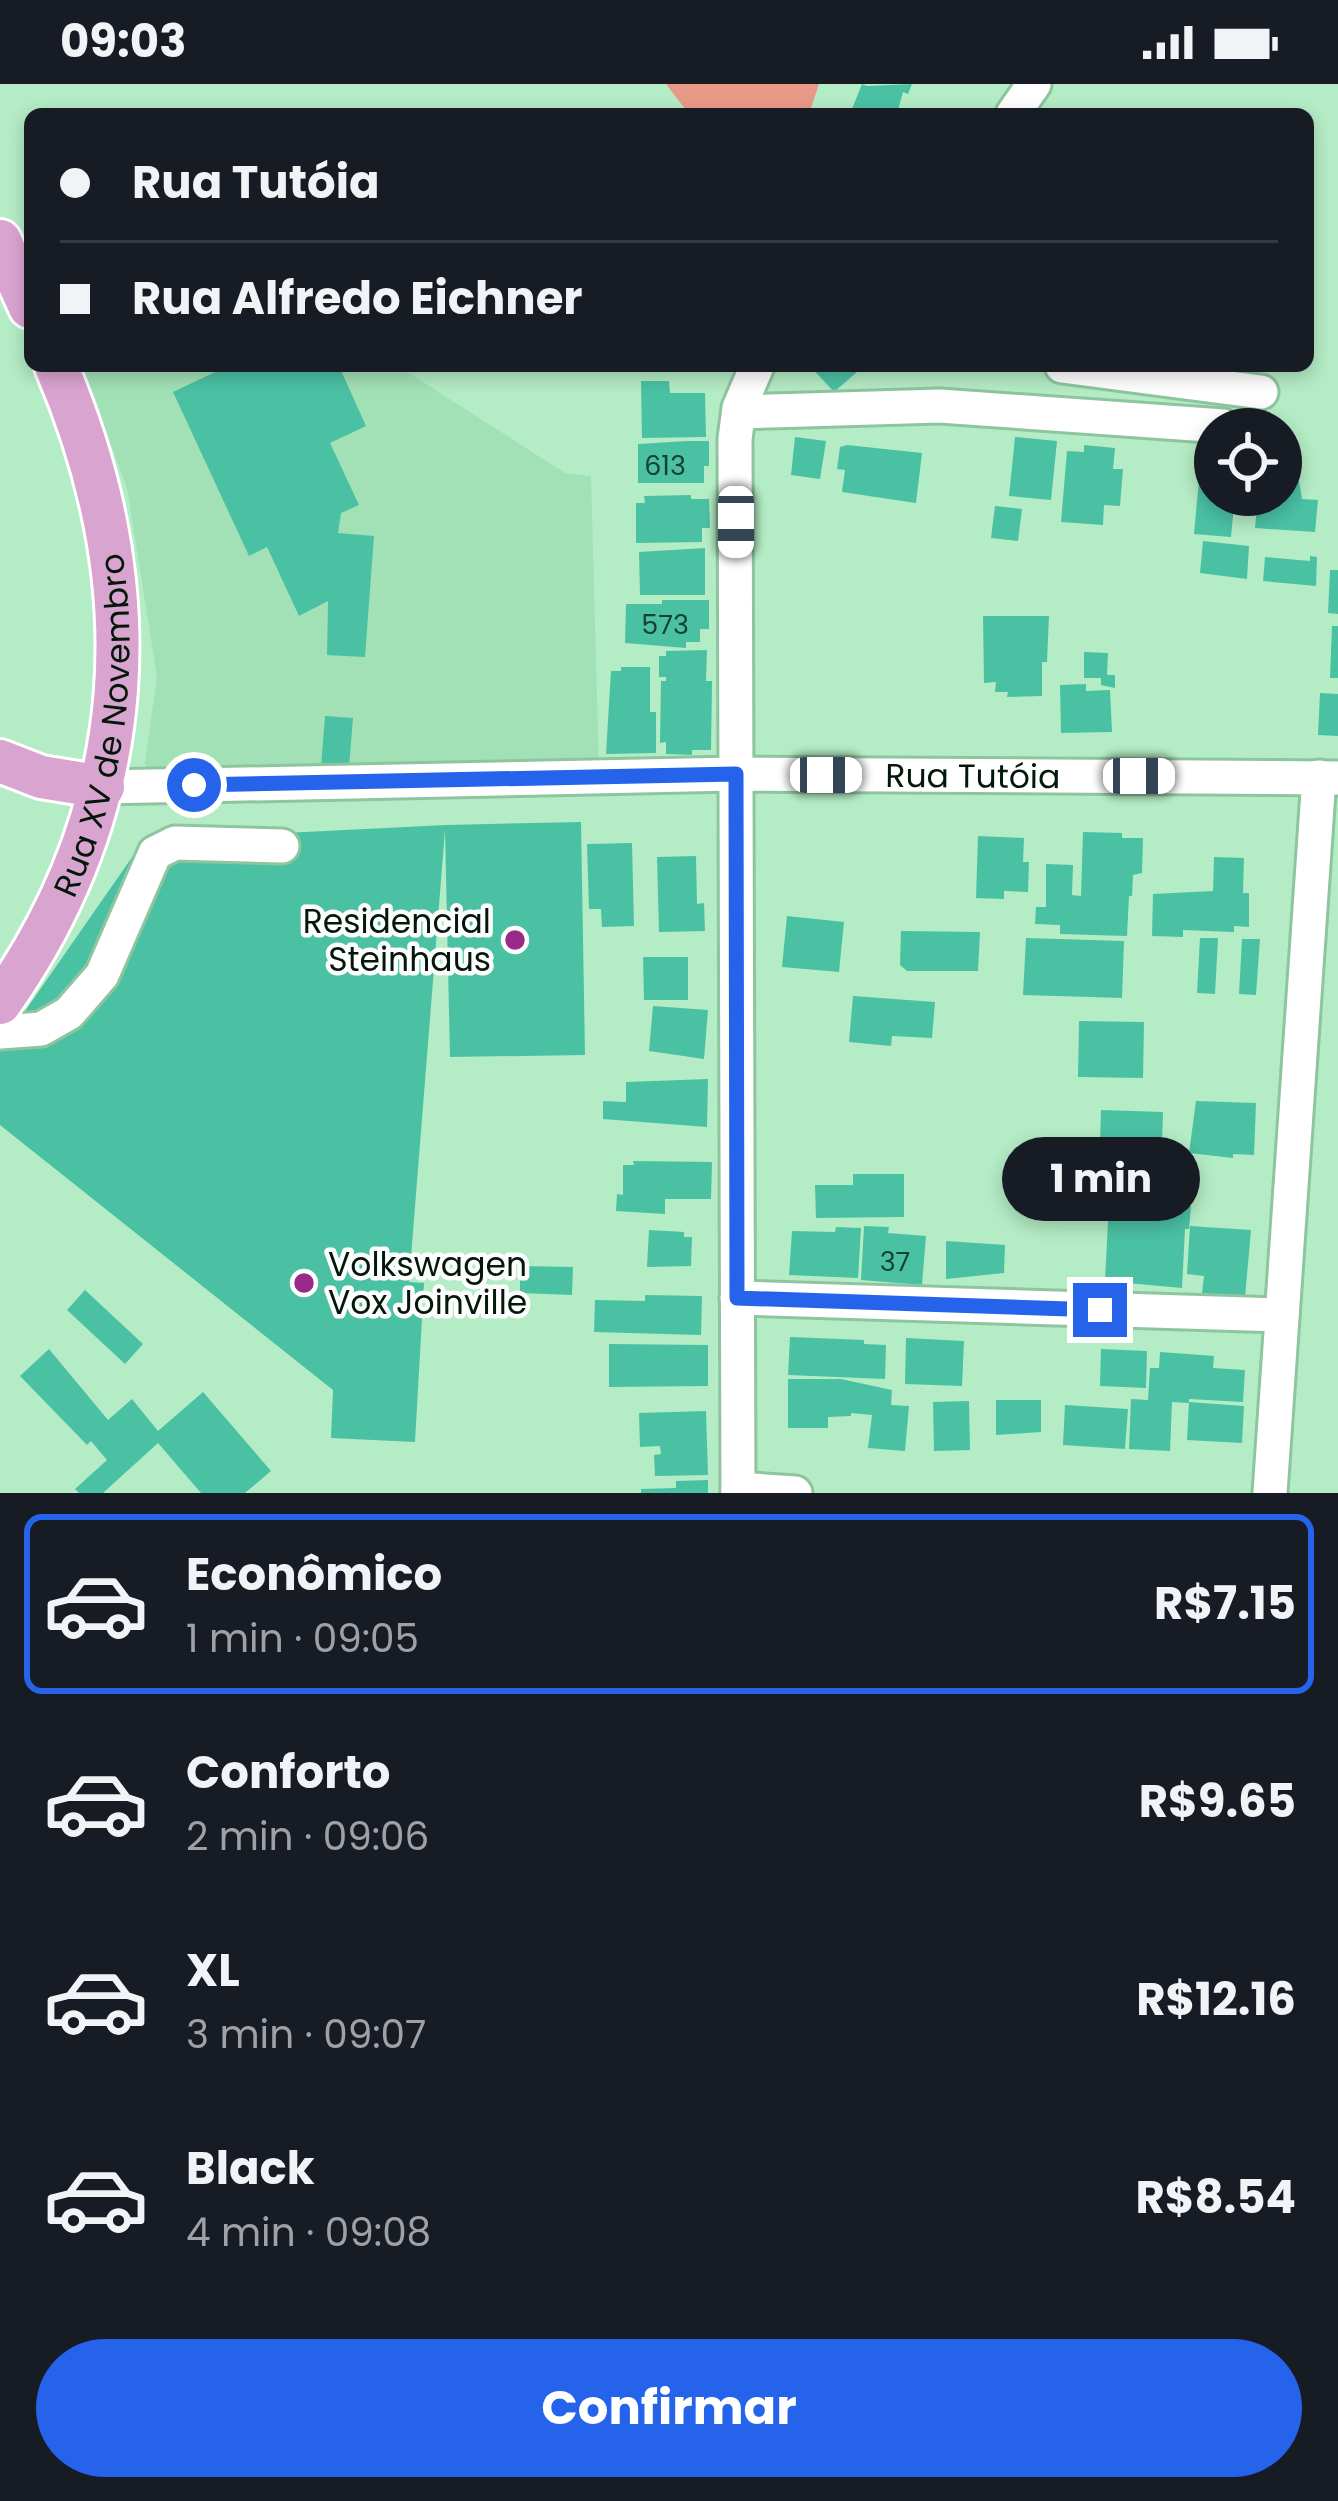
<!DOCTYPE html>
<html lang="pt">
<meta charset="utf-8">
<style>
body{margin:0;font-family:Poppins,sans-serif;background:#242831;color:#f1f3f6;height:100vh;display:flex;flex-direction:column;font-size:45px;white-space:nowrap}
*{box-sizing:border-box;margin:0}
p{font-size:39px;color:#9ea1a6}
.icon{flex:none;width:66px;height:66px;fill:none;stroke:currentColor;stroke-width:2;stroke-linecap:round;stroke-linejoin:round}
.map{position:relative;height:1409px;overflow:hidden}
.drawer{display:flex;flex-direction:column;background:#171b24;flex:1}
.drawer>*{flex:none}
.banner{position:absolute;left:24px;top:24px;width:1290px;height:264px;border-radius:18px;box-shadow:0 6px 18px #0003;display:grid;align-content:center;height:264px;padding:0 36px;background:#171b24}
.buttons{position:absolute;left:1194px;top:324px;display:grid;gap:24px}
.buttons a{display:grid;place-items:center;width:108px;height:108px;border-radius:50%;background:#171b24;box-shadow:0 6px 18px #0003;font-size:60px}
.end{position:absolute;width:54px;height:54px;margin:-27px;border:15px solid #2563eb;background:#fff;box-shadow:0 0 0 6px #fff}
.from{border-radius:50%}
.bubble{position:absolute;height:84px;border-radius:42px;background:#171b24;box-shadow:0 6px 18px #0003;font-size:39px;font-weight:700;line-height:84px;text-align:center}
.car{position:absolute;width:36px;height:72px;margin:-36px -18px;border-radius:15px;box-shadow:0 0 9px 3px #0007;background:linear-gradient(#fff 24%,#345 0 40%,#fff 0 76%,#345 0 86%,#fff 0)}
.banner b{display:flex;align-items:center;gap:42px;height:114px;font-size:45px}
.banner b+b{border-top:3px solid #363941}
.banner i{width:30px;height:30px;background:#f1f3f6}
ul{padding:21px 0 0;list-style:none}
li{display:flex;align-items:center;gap:36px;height:180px;margin:0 24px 18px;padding:0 12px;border:6px solid transparent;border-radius:18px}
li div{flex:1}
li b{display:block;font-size:45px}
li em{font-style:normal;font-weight:700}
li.selected{border-color:#2563eb}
li>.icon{width:108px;height:108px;stroke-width:1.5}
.action{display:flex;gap:24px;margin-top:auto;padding:24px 36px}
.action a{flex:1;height:138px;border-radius:72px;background:#2563eb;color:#fff;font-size:48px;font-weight:700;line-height:138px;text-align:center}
.status{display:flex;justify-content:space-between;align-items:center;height:84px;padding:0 60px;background:#171b24;direction:ltr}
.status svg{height:33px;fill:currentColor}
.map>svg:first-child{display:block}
.built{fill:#a2e1b6}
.green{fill:#e99a87}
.building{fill:#4bc1a4}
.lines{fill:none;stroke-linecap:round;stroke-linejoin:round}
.minor-casing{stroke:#8ec59f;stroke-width:39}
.major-casing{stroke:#fff;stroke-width:48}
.minor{stroke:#fff;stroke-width:33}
.major{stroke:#daa4d0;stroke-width:42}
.route{stroke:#2563eb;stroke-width:15}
.poi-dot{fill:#992a8a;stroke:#fdfdfd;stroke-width:4.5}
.labels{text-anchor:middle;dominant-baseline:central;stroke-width:9;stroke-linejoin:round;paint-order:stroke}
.number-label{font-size:27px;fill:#154230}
.street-label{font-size:33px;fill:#03170a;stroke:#fdfdfd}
.poi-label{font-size:33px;fill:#03170a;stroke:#fdfdfd;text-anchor:end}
</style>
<div class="status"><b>09:03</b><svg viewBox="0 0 49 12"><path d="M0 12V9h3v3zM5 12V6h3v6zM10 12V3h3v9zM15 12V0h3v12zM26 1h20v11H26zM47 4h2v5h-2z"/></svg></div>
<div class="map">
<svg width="1338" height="1409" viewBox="0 0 1338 1409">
<rect width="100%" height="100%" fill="#b4ecc5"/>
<path class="built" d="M81,282H398L565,389L591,392L599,686L153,695L145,679L157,593L127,404Z"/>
<path class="green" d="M666,0H819L809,30H689Z"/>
<path class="building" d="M862,0L867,2L912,0L908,10L903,8L897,30H850Z
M228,282H293L295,287L305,282H339L366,342L330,359L359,421L341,429L338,449L374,452L365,573L327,571L328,517L299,532L267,463L249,472L173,308Z
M810,282H864L834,308Z
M641,297H669L670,309H705L706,353L642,354Z
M795,353L826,357L820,395L791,391Z
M1015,353L1057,357L1051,416L1009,412Z
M687,357H709V382H704V399H638V360Z
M847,361L922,369L916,419L842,408L845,386L837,385L840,363Z
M1084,361L1115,364L1113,385H1123L1120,422L1104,421L1103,441L1061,438L1067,367L1084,368Z
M1199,395L1215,396V411H1235L1231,453L1194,450Z
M1281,396L1299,397L1302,415L1318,416L1315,448L1255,444L1258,411H1281Z
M691,411V415H709L710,444H702V458L636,459V419H645L644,412Z
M995,422L1022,425L1018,457L991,454Z
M1203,457L1249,462L1247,495L1200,489Z
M705,464V511H640L639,468Z
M1310,472L1317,473L1316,502L1263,497L1265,473L1310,477Z
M1330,486H1338V530L1328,529Z
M662,516H709V545H700V558H686V564L625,559L626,520H662Z
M983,532H1049L1047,578H1042V612L1007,613L1008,608H995L996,598L984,599Z
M1332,542H1338V594H1330Z
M707,566L706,597H712L711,666H692V671L666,670V658L660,659L661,597H666V593H659V572H666V567Z
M1084,568L1108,569L1107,591H1115V604L1101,601V594H1084Z
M621,583H650V628H656V669L606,670L611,587H621Z
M1086,600V607L1110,606L1112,648L1061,649L1060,601Z
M1320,609L1338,610V652L1318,651Z
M325,632L353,634L349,683H321Z
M581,738L585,971L450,973L445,746L409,1198L424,1199L415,1358L331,1354L333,1306L0,1041V963L144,756L446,741Z
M1083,748L1122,749V754H1143L1142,789L1133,791L1132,812H1129L1127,852L1060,850V841L1035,840L1036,823H1046V780L1073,781L1072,811L1081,812Z
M978,752L1024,754L1023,778H1029L1028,808L1004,807V815L976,814Z
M632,759L634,842L602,843L601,825H589L587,760Z
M696,772L697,820L704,819L705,847L659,848L657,773Z
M1214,773L1244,774L1243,809H1249V843L1234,842V848L1183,846V853L1152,852L1153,810L1213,807Z
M787,832L844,838L839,888L782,883Z
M901,847L980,848L978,887H907L900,881Z
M1026,854L1124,857L1122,914L1023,911Z
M1200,854H1218L1215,910L1197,909Z
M1242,855H1260L1256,911L1239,910Z
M643,873H688V916H644Z
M853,912L935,918L932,954L892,952L891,962L849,958Z
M653,922L708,926L704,975L649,967Z
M1079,937L1144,938L1143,994L1078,993Z
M708,995L707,1043L603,1035V1017L626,1018V998Z
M1196,1017L1256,1019L1254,1071L1233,1070V1074L1189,1069Z
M1101,1026L1163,1028L1162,1060L1100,1059Z
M1115,1073L1147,1074L1145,1117L1113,1116Z
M633,1077L712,1078L711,1115H665V1130L616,1127L617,1110L623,1111V1081H634Z
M853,1090H904V1133L816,1134L815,1101H853Z
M1109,1118L1191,1122L1189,1145H1185L1182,1204L1105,1197Z
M864,1142L889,1143L888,1149L926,1152L922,1201L861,1196Z
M1190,1142L1251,1146L1245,1213L1202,1209L1204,1192L1187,1190Z
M836,1143L861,1144L858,1194L789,1191L792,1147L835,1148Z
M649,1146L684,1148V1153H692L691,1182L647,1183Z
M946,1157L1005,1161L1004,1189L946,1195Z
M520,1182L573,1183L572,1211L520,1209Z
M85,1206L143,1260L125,1280L67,1226Z
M645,1211L702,1212L701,1251L594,1248L595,1216L645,1217Z
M790,1253L864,1256V1260L886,1261L885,1295L788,1291Z
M906,1254L964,1257L962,1302L905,1300Z
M609,1260L708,1261V1302L609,1303Z
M49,1265L108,1336L132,1315L158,1347L203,1308L271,1387L245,1409H201L158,1359L103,1409H79L75,1405L107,1376L91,1357L87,1361L20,1292Z
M1101,1265L1147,1267L1146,1304L1100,1302Z
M1160,1268L1214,1272L1213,1284L1245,1286L1243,1318L1189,1315V1319L1172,1318L1170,1367L1129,1365L1131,1315L1148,1316L1150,1284H1159Z
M788,1295H841L892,1306L891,1321L909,1322L905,1367L868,1364L872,1331L851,1329V1332L828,1333V1344H788Z
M996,1316H1041V1348L996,1351Z
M969,1317L970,1366L934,1367L933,1318Z
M1189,1318L1244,1322L1242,1359L1187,1356Z
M1065,1321L1128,1325L1125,1365L1063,1361Z
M706,1327L708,1391L655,1392L654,1371L661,1370L660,1362L640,1363L639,1329Z
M708,1396V1409H641V1405L676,1404V1397Z"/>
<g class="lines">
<defs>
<g id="minor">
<path d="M1013,30L1034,0"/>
<path d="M1062,282L1261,308"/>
<path d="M739,328L940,322L1223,342"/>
<path id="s1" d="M103,703L736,690L1338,694"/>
<path d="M0,948L41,945L69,929L102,891L155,769L175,759L282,762"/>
<path d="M737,1214L1282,1231"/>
<path d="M738,1405L795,1409"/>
<path d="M738,1409L735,355L739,324L757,282"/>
<path d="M1270,1409L1319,693"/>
</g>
<g id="major">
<path d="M0,157L30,223"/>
<path d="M0,677L41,693L103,703"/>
<path id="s2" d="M0,919C140,720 150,502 56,282"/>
</g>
</defs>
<use href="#minor" class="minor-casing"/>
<use href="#major" class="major-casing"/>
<use href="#minor" class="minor"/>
<use href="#major" class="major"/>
</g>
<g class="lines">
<path class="route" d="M194,701L736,690L737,1214L1100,1226"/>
</g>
<g class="poi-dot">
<circle cx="515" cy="856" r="12"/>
<circle cx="304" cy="1199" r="12"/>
</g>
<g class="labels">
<g class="number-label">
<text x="665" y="381">613</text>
<text x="665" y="540">573</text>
<text x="895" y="1177">37</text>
</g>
<g class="street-label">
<text stroke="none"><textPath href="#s2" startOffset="300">Rua XV de Novembro</textPath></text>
<text stroke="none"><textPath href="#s1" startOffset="870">Rua Tutóia</textPath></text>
</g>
<g class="poi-label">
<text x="491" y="837">Residencial<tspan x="491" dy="38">Steinhaus</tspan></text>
<text x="328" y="1180" text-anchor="start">Volkswagen<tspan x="328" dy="38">Vox Joinville</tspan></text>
</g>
</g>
</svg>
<div class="buttons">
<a><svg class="icon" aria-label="locate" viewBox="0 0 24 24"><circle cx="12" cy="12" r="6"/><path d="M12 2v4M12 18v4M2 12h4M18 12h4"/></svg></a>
</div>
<i class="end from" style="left:194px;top:701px"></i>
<i class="end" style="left:1100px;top:1226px"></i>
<div class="bubble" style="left:1002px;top:1053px;width:198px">1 min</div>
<i class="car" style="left:736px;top:438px;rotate:180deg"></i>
<i class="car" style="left:826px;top:691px;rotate:90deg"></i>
<i class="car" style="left:1139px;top:692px;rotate:90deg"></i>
<div class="banner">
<b><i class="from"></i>Rua Tutóia</b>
<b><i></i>Rua Alfredo Eichner</b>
</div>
</div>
<section class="drawer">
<ul>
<li class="selected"><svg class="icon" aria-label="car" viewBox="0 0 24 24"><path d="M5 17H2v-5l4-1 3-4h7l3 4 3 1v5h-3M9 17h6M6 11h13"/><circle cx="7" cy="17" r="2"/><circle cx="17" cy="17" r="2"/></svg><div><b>Econômico</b><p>1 min · 09:05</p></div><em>R$7.15</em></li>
<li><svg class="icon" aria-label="car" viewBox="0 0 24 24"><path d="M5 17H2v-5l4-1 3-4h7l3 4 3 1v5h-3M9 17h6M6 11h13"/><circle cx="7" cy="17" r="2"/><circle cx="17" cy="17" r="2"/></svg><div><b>Conforto</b><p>2 min · 09:06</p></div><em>R$9.65</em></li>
<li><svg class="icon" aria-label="car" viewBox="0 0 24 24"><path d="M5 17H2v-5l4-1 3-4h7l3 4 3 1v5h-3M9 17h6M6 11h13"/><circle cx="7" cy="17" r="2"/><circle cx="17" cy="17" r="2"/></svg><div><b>XL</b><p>3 min · 09:07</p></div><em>R$12.16</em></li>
<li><svg class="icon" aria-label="car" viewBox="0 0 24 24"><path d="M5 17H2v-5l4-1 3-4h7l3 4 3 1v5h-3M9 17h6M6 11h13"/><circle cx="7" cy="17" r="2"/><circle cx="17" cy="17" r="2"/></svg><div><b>Black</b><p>4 min · 09:08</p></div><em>R$8.54</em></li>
</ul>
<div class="action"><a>Confirmar</a></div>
</section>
